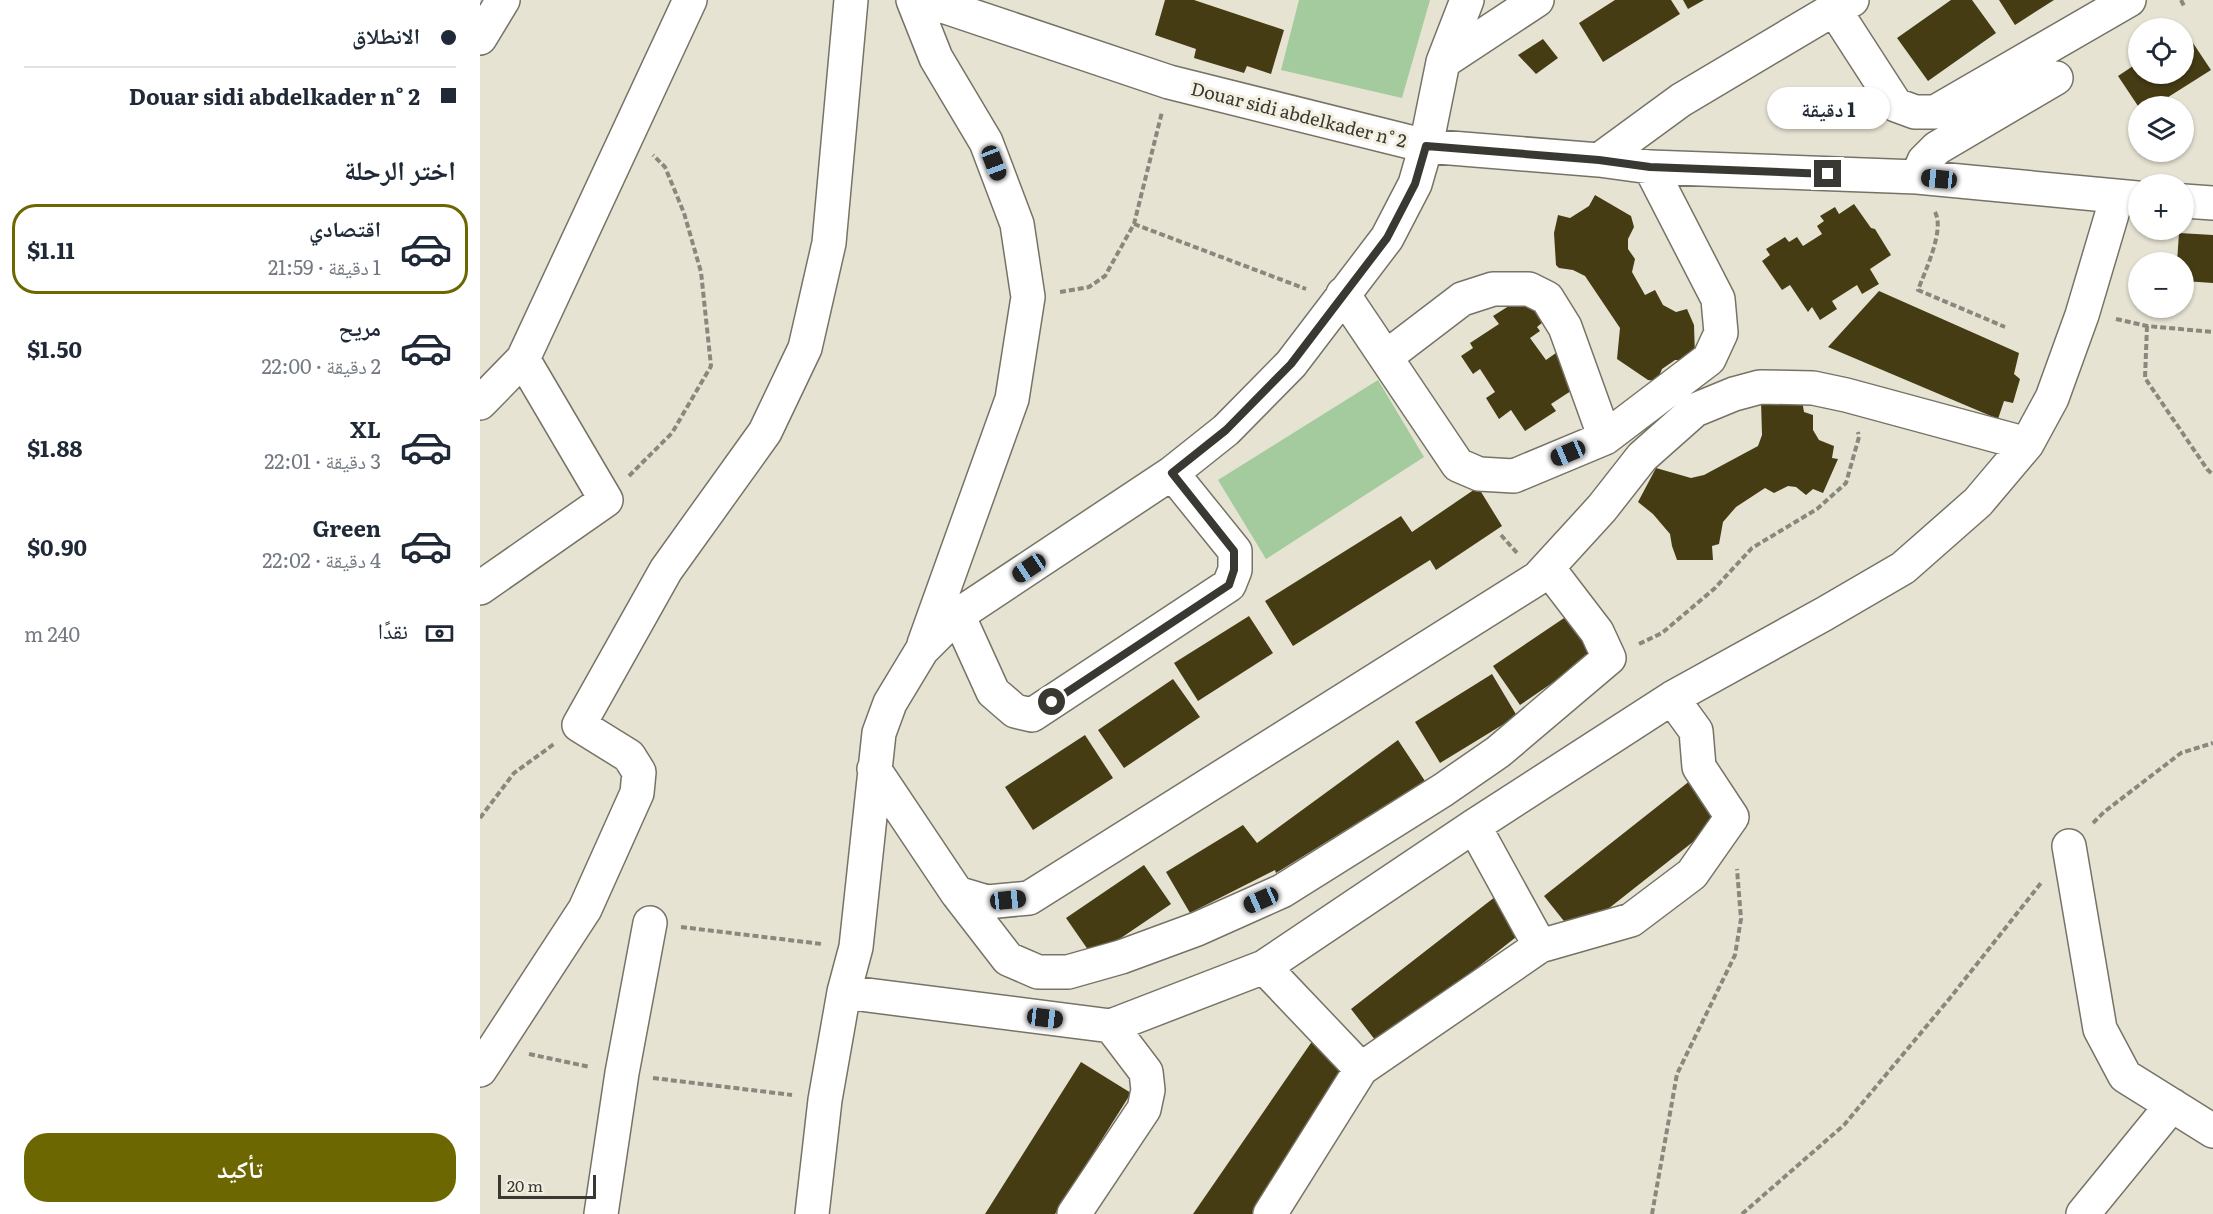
<!DOCTYPE html>
<html lang="ar">
<meta charset="utf-8">
<style>
body{margin:0;font-family:Literata,"Noto Naskh Arabic",serif;background:#f6f6f7;color:#1f2937;direction:rtl;height:100vh;display:flex;flex-direction:column;font-size:22px;white-space:nowrap}
*{box-sizing:border-box;margin:0}
p{font-size:20px;color:#747a83}
.icon{flex:none;width:33px;height:33px;fill:none;stroke:currentColor;stroke-width:2;stroke-linecap:round;stroke-linejoin:round}
.map{position:relative;flex:1;overflow:hidden;direction:ltr}
.panel{display:flex;flex-direction:column;background:#fff;width:480px}
.panel>*{flex:none}
.top-card{display:grid;align-content:center;height:132px;padding:0 24px;background:#fff}
.fabs{position:absolute;left:1648px;top:18px;display:grid;gap:12px}
.fabs a{display:grid;place-items:center;width:66px;height:66px;border-radius:50%;background:#fff;box-shadow:0 2px 4px #0004;font-size:30px}
.scale{position:absolute;left:18px;bottom:15px;width:98px;box-sizing:border-box;padding-left:6px;border:3px solid #393832;border-top:0;font-size:16px;line-height:21px;white-space:nowrap;color:#393832;-webkit-text-stroke:4px #f3f0e1;paint-order:stroke}
.end{position:absolute;width:27px;height:27px;margin:-14px;border:8px solid #393832;background:#fff;box-shadow:0 0 0 3px #fff}
.from{border-radius:50%}
.bubble{position:absolute;height:42px;border-radius:21px;background:#fff;box-shadow:0 2px 4px #0004;font-size:20px;font-weight:700;line-height:42px;text-align:center;direction:rtl}
.car{position:absolute;width:18px;height:36px;margin:-18px -9px;border-radius:8px;box-shadow:0 0 4px 2px #0007;background:linear-gradient(#222 24%,#8ab4d8 0 40%,#222 0 76%,#8ab4d8 0 86%,#222 0)}
.top-card b{display:flex;align-items:center;gap:21px;height:57px;font-size:22px}
.top-card b+b{border-top:2px solid #e0e1e3}
.top-card i{width:15px;height:15px;background:#1f2937}
ul{padding:0;list-style:none}
li{display:flex;align-items:center;gap:18px;height:90px;margin:0 12px 9px;padding:0 12px;border:3px solid transparent;border-radius:24px}
li div{flex:1}
li b{display:block;font-size:22px}
li em{font-style:normal;font-weight:700}
li.selected{border-color:#6c6700}
li>.icon{width:54px;height:54px;stroke-width:1.5}
h2{padding:0 24px;font-size:27px;line-height:72px}
.pay{display:flex;align-items:center;gap:15px;height:66px;padding:0 24px;font-size:22px}
.pay p{margin-inline-start:auto}
.button{display:flex;gap:12px;margin-top:auto;padding:12px 24px}
.button a{flex:1;height:69px;border-radius:24px;background:#6c6700;color:#fff;font-size:24px;font-weight:700;line-height:69px;text-align:center}
main{display:flex;flex:1;min-height:0}
.map>svg:first-child{display:block}
.green{fill:#a3cb9d}
.building{fill:#453c14}
.lines{fill:none;stroke-linecap:round;stroke-linejoin:round}
.minor-casing{stroke:#767366;stroke-width:36}
.path{stroke:#8a887d;stroke-width:4;stroke-dasharray:6 3;stroke-linecap:butt}
.minor{stroke:#fff;stroke-width:33}
.route{stroke:#393832;stroke-width:8}
.labels{text-anchor:middle;dominant-baseline:central;stroke-width:6;stroke-linejoin:round;paint-order:stroke}
.street-label{font-size:18px;fill:#393832;stroke:#f3f0e1}
</style>
<main>
<div class="map">
<svg width="1733" height="1214" viewBox="0 0 1733 1214">
<rect width="100%" height="100%" fill="#e6e3d3"/>
<path class="green" d="M819,0H950L922,98L801,70Z
M898,380L944,457L786,559L738,480Z"/>
<path class="building" d="M685,0H714L804,30L791,74L767,66L764,73L714,58L716,49L675,35Z
M1135,0H1191L1200,14L1123,62L1099,23Z
M1203,0H1224L1208,9Z
M1471,0H1492L1516,33L1448,81L1417,38Z
M1519,0H1574L1535,25Z
M1705,31L1731,70L1674,106H1658L1638,76L1659,62V74H1704Z
M1063,39L1078,58L1056,74L1038,55Z
M1115,195L1151,216L1154,227L1148,239V249L1155,259L1152,272L1165,295L1175,290L1183,305L1196,312L1207,309L1214,325L1215,356L1209,360H1195L1182,369L1177,381L1168,380L1137,359L1140,328L1105,276L1093,270L1079,268L1076,265L1074,233L1078,215L1090,218L1109,206Z
M1374,204L1391,228L1395,229L1411,255L1390,269L1399,284L1382,294L1377,285L1352,301L1357,309L1340,320L1332,307L1328,312L1310,285L1302,290L1282,261L1290,255L1286,249L1305,237L1309,242L1317,237L1323,246L1342,234L1337,226L1344,221L1340,216L1355,207L1359,214Z
M1699,233L1733,235V283L1704,281V262H1697Z
M1399,291L1539,353L1534,374L1540,379L1533,403L1524,401L1518,419L1348,347Z
M1047,298L1063,322L1057,327L1060,331L1050,338L1066,360L1076,353L1096,380L1094,389L1071,404L1076,411L1045,431L1031,410L1019,419L1006,398L1015,392L1000,369L993,374L981,356L993,348L990,343L1019,324L1013,316L1040,299Z
M1321,395L1324,412L1333,415V430L1339,440L1354,446L1352,458L1358,459L1343,493L1333,489L1326,495L1316,487L1308,486L1294,493L1285,488L1256,507L1243,522L1239,544L1232,546L1233,560H1197L1192,546L1190,534L1173,514L1158,502L1176,468L1211,478L1224,475L1278,446L1282,435L1281,401Z
M998,487L1022,526L956,570L950,560L813,646L785,601L921,516L932,532Z
M1093,612L1119,651L1040,705L1013,666Z
M769,616L793,653L718,701L694,663Z
M1012,674L1037,716L960,763L935,722Z
M693,679L720,717L644,768L618,730Z
M605,735L633,778L553,830L525,787Z
M918,740L945,781L796,873L795,870L710,913L686,872L763,825L777,843Z
M1211,780L1242,819L1095,935L1064,896Z
M664,865L691,904L613,957L586,918Z
M1020,893L1045,930L899,1045L871,1009Z
M833,1040L877,1070L778,1214H713Z
M601,1062L651,1093L575,1214H505Z"/>
<g class="lines">
<defs>
<path id="minor" d="M433,0L456,58L506,142L537,224L548,297L532,399L444,644
M445,0L689,82L946,146L1119,160L1170,167L1437,177L1657,198
M1354,9L1416,105L1435,112H1455L1649,0
M0,38L23,0
M963,62L1057,0
M1119,160L1201,100L1354,9L1372,0
M1437,177L1444,161L1457,148L1576,78
M1704,201L1733,203
M863,294L978,465L999,474L1034,476L1125,438L1229,359L1241,333L1238,299L1170,167
M906,357L982,299L1013,289H1049L1067,298L1085,327L1125,438
M0,403L43,359L210,0
M0,588L126,500L43,359
M478,615L513,692L535,711L552,715L749,585L755,570V551L692,473
M394,769L477,893L507,902L549,898L1058,578L1122,508L1162,457L1215,410L1254,394L1280,387L1333,388L1366,395L1547,444
M994,826L1060,946
M1589,846L1620,1029L1645,1076L1733,1131
M477,893L528,959L558,972H588L641,957L717,929L802,891L963,790L1018,752L1129,658L1117,632L1068,568
M784,967L881,1069
M364,992L631,1026L784,967L994,826L1192,698L1344,614L1423,568L1498,502L1547,444L1572,398L1602,315L1637,197
M0,1070L105,909L157,793L159,772L149,756L99,725L186,570L285,432L325,348L349,243L371,0
M121,1214L142,1073L170,923
M332,1214L345,1100L364,992L376,947L399,733L410,703L442,650L458,634L478,615L692,473L746,430L811,364L907,238L935,184L946,146L963,62L987,0
M594,1214L664,1109L668,1090L666,1072L631,1026
M790,1214L881,1069L1060,946L1151,920L1212,874L1252,817L1219,767L1216,731L1192,698
M1603,1214L1692,1105"/>
</defs>
<use href="#minor" class="minor-casing"/>
<path class="path" d="M1701,0L1704,6
M1455,212C1465,230 1445,271 1438,290L1525,327
M654,224L826,289
M580,292L609,287L625,276L654,224L682,112
M1636,319L1667,326L1733,332
M1667,326L1665,378L1727,469L1733,475
M149,476L192,433L231,366L221,272L204,213L185,167L173,155
M1021,535L1037,553
M1159,644L1182,633L1234,589L1272,548L1337,509L1366,483L1379,437L1378,432
M0,818L34,773L74,744
M1613,823L1624,812L1701,753L1733,743
M201,927L342,944
M49,1054L110,1067
M173,1078L312,1095
M1172,1214L1197,1074L1255,955L1261,919L1257,869
M1262,1214L1364,1125L1470,998L1561,883"/>
<use href="#minor" class="minor"/>
</g>
<g class="lines">
<path class="route" d="M572,702L749,585L754,570V551L692,473L746,430L811,364L907,238L935,184L946,146L1119,160L1170,167L1348,174"/>
</g>
<g class="labels">
<g class="street-label">
<text transform="translate(819 114) rotate(14)">Douar sidi abdelkader n° 2</text>
</g>
</g>
</svg>
<div class="fabs">
<a><svg class="icon" aria-label="locate" viewBox="0 0 24 24"><circle cx="12" cy="12" r="6"/><path d="M12 2v4M12 18v4M2 12h4M18 12h4"/></svg></a>
<a><svg class="icon" aria-label="layers" viewBox="0 0 24 24"><path d="M12 4l9 5-9 5-9-5zM3 14l9 5 9-5"/></svg></a>
<a>+</a>
<a>−</a>
</div>
<div class="scale">20 m</div>
<i class="end from" style="left:572px;top:702px"></i>
<i class="end" style="left:1348px;top:174px"></i>
<div class="bubble" style="left:1287px;top:87px;width:123px">1 دقيقة</div>
<i class="car" style="left:514px;top:163px;rotate:159deg"></i>
<i class="car" style="left:1459px;top:179px;rotate:276deg"></i>
<i class="car" style="left:1088px;top:453px;rotate:247deg"></i>
<i class="car" style="left:549px;top:568px;rotate:236deg"></i>
<i class="car" style="left:528px;top:900px;rotate:84deg"></i>
<i class="car" style="left:781px;top:900px;rotate:246deg"></i>
<i class="car" style="left:565px;top:1018px;rotate:97deg"></i>
</div>
<section class="panel">
<div class="top-card">
<b><i class="from"></i>الانطلاق</b>
<b><i></i>Douar sidi abdelkader n° 2</b>
</div>
<h2>اختر الرحلة</h2>
<ul>
<li class="selected"><svg class="icon" aria-label="car" viewBox="0 0 24 24"><path d="M5 17H2v-5l4-1 3-4h7l3 4 3 1v5h-3M9 17h6M6 11h13"/><circle cx="7" cy="17" r="2"/><circle cx="17" cy="17" r="2"/></svg><div><b>اقتصادي</b><p>1 دقيقة · 21:59</p></div><em>$1.11</em></li>
<li><svg class="icon" aria-label="car" viewBox="0 0 24 24"><path d="M5 17H2v-5l4-1 3-4h7l3 4 3 1v5h-3M9 17h6M6 11h13"/><circle cx="7" cy="17" r="2"/><circle cx="17" cy="17" r="2"/></svg><div><b>مريح</b><p>2 دقيقة · 22:00</p></div><em>$1.50</em></li>
<li><svg class="icon" aria-label="car" viewBox="0 0 24 24"><path d="M5 17H2v-5l4-1 3-4h7l3 4 3 1v5h-3M9 17h6M6 11h13"/><circle cx="7" cy="17" r="2"/><circle cx="17" cy="17" r="2"/></svg><div><b>XL</b><p>3 دقيقة · 22:01</p></div><em>$1.88</em></li>
<li><svg class="icon" aria-label="car" viewBox="0 0 24 24"><path d="M5 17H2v-5l4-1 3-4h7l3 4 3 1v5h-3M9 17h6M6 11h13"/><circle cx="7" cy="17" r="2"/><circle cx="17" cy="17" r="2"/></svg><div><b>Green</b><p>4 دقيقة · 22:02</p></div><em>$0.90</em></li>
</ul>
<div class="pay"><svg class="icon" aria-label="cash" viewBox="0 0 24 24"><path d="M3 7h18v10H3z"/><circle cx="12" cy="12" r="2"/></svg>نقدًا<p>240 m</p></div>
<div class="button"><a>تأكيد</a></div>
</section>
</main>
